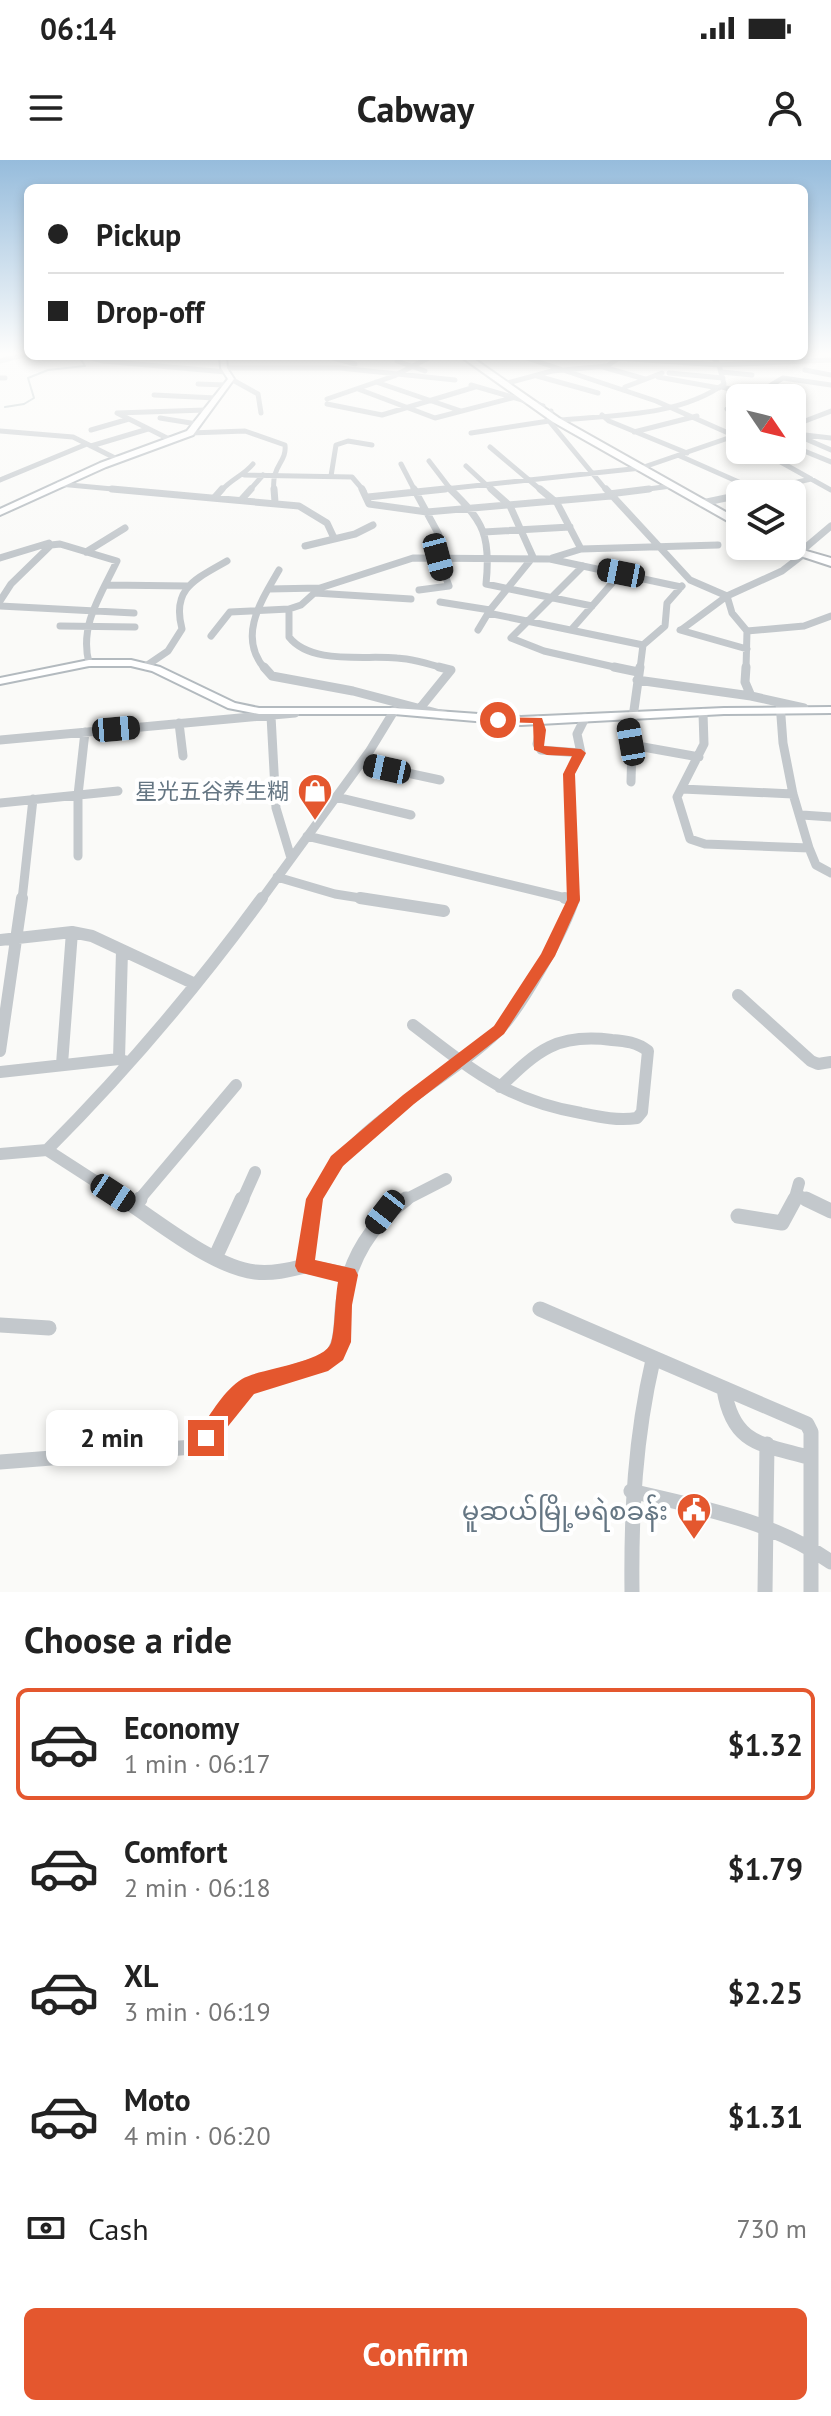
<!DOCTYPE html>
<meta charset="utf-8">
<style>
body{margin:0;font-family:"PT Sans","Noto Sans SC","Noto Sans Myanmar",sans-serif;background:#f6f6f6;color:#222;height:100vh;display:flex;flex-direction:column;font-size:30px;white-space:nowrap}
*{box-sizing:border-box;margin:0}
p{font-size:26px;color:#767676}
.icon{flex:none;width:44px;height:44px;fill:none;stroke:currentColor;stroke-width:2;stroke-linecap:round;stroke-linejoin:round}
.map{position:relative;height:1432px;overflow:hidden}
.details{display:flex;flex-direction:column;background:#fff;flex:1}
.details>*{flex:none}
.banner{position:absolute;left:24px;top:24px;width:784px;height:176px;border-radius:12px;box-shadow:0 4px 12px #0003;display:grid;align-content:center;height:176px;padding:0 24px;background:#fff}
.needle{width:52px;rotate:125deg}
.tools{position:absolute;left:726px;top:224px;display:grid;gap:16px}
.tools a{display:grid;place-items:center;width:80px;height:80px;border-radius:12px;background:#fff;box-shadow:0 4px 12px #0003;font-size:40px}
.end{position:absolute;width:36px;height:36px;margin:-18px;border:10px solid #e4572e;background:#fff;box-shadow:0 0 0 4px #fff}
.from{border-radius:50%}
.bubble{position:absolute;height:56px;border-radius:12px;background:#fff;box-shadow:0 4px 12px #0003;font-size:26px;font-weight:600;line-height:56px;text-align:center}
.car{position:absolute;width:24px;height:48px;margin:-24px -12px;border-radius:10px;box-shadow:0 0 6px 2px #0007;background:linear-gradient(#222 24%,#8ab4d8 0 40%,#222 0 76%,#8ab4d8 0 86%,#222 0)}
.banner b{display:flex;align-items:center;gap:28px;height:76px;font-size:30px}
.banner b+b{border-top:2px solid #e0e0e0}
.banner i{width:20px;height:20px;background:#222}
ul{padding:0;list-style:none}
li{display:flex;align-items:center;gap:24px;height:112px;margin:0 16px 12px;padding:0 8px;border:4px solid transparent;border-radius:12px}
li div{flex:1}
li b{display:block;font-size:30px}
li em{font-style:normal;font-weight:600}
li.on{border-color:#e4572e}
li>.icon{width:72px;height:72px;stroke-width:1.5}
h2{padding:0 24px;font-size:36px;line-height:96px}
.pay{display:flex;align-items:center;gap:20px;height:88px;padding:0 24px;font-size:30px}
.pay p{margin-inline-start:auto}
.button{display:flex;gap:16px;margin-top:auto;padding:16px 24px}
.button a{flex:1;height:92px;border-radius:12px;background:#e4572e;color:#fff;font-size:32px;font-weight:600;line-height:92px;text-align:center}
.status{display:flex;justify-content:space-between;align-items:center;height:56px;padding:0 40px;background:#fff;direction:ltr}
.status svg{height:22px;fill:currentColor}
header{display:flex;justify-content:space-between;align-items:center;height:104px;padding:0 24px;background:#fff;font-size:36px;font-weight:600}
.map>svg:first-child{display:block}
.lines{fill:none;stroke-linecap:round;stroke-linejoin:round}
.stream{stroke:#bbc7cb;stroke-width:2}
.secondary-casing{stroke:#b3babf;stroke-width:4}
.highway-casing{stroke:#b4b9bd;stroke-width:4}
.street-far4{stroke:#c3c8cc;stroke-width:5}
.street-far3{stroke:#c3c8cc;stroke-width:7}
.street-far2{stroke:#c3c8cc;stroke-width:9}
.street-far1{stroke:#c3c8cc;stroke-width:12}
.street{stroke:#c3c8cc;stroke-width:15}
.secondary{fill:#fff;fill-rule:evenodd}
.highway{fill:#fff;fill-rule:evenodd}
.route{fill:#e4572e}
.labels{text-anchor:middle;dominant-baseline:central;stroke-width:8;stroke-linejoin:round;paint-order:stroke}
.poi-label{font-size:22px;fill:#657683;stroke:#fff;text-anchor:end}
.near-poi-label{font-size:26px;fill:#657683;stroke:#fff;text-anchor:end}
</style>
<div class="status"><b>06:14</b><svg viewBox="0 0 49 12"><path d="M0 12V9h3v3zM5 12V6h3v6zM10 12V3h3v9zM15 12V0h3v12zM26 1h20v11H26zM47 4h2v5h-2z"/></svg></div>
<header><svg class="icon" aria-label="menu" viewBox="0 0 24 24"><path d="M4 6h16M4 12h16M4 18h16"/></svg>Cabway<svg class="icon" aria-label="person" viewBox="0 0 24 24"><circle cx="12" cy="8" r="4"/><path d="M4 21q1-7 8-7t8 7"/></svg></header>
<div class="map">
<svg width="831" height="1432" viewBox="0 0 831 1432">
<rect width="100%" height="100%" fill="#fafaf8"/>
<g class="lines">
<path class="stream" d="M5,247L24,244L34,238L28,218L48,210L85,206L80,198L85,196"/>
<defs>
<path id="secondary" d="M220,196H226L227,208L234,219L193,275L106,307L0,355V349L100,303L187,271L228,219L221,208Z
M89,500H131L160,507L235,543L259,548H394L521,557L724,548L831,547V553L724,554L521,565L394,554H259L228,548L152,511L131,506H89L0,524V518Z"/>
<path id="highway" d="M460,196H470L559,258L740,360V368L553,262Z
M770,386H789L831,398V406Z"/>
</defs>
<use href="#secondary" class="secondary-casing"/>
<use href="#highway" class="highway-casing"/>
<path class="street-far4" d="M84,196L103,201L226,212
M327,196L355,204
M521,196L656,241L735,276
M588,196L719,205L831,200
M0,201L28,194
M397,201L425,211
M603,207L645,219
M224,208H340L455,220
M805,210L831,215
M721,212L752,215
M669,213L723,218
M537,216L598,233
M658,217L719,228
M0,218H5
M231,219L258,234L261,253
M376,222L461,251
M198,224L226,225
M504,224L552,211L607,206L616,200
M471,225L543,246
M625,227L662,213
M722,227L754,235
M358,229L435,258L512,238
M154,235L216,238
M749,238L783,218L831,225
M327,239L394,216L432,196
M327,244L382,255L475,227
M727,249L740,243
M551,251L549,261L607,331
M602,255L609,261L687,293
M160,258L197,264
M562,260C614,255 680,256 724,224L719,205L712,196
M792,266L831,251
M91,270L129,259
M0,271L73,277L117,299
M634,272L697,256
M190,273L245,271L285,285C287,303 271,305 274,331
M471,273L549,261
M792,273L831,290
M805,275L831,278
M171,280L117,253L205,250
M91,286L148,269
M792,286L831,302
M490,287L542,331
M759,290L831,330
M680,296L759,331
M429,301L452,331
M401,304L415,331
M466,306L493,331
M244,315L352,317L364,331
M331,316L336,285L348,281L372,285
M0,320L87,284
M59,324L134,331
M221,331C231,319 243,316 253,304
M249,331L263,315
M426,331L641,308L740,274
M633,331L671,326
M758,331L811,319"/>
<path class="street-far3" d="M112,329L299,346L327,363L334,378
M274,329L275,342
M362,329L369,344L427,352L611,336
M414,329L439,375L438,397L449,426L419,430
M450,329C484,361 491,377 486,424L592,446
M540,329L557,343L581,389
M606,329L690,420L727,436L732,453L747,471L746,509
M754,329L759,331
M609,334L649,329
M744,334L767,329
M215,337L222,329
M368,337L445,329
M242,339L251,329
M702,343L740,335
M484,372L570,367
M305,386L355,374L373,365
M86,392L125,368
M799,393L831,366
M0,398L49,383
M552,398L581,389L718,385
M583,406L511,478L544,491L623,509
M107,425L188,426
M269,429L320,428
M315,433L411,439
M0,441L11,424L51,385L60,384L117,401C101,435 79,465 89,503
M440,442L490,450
M0,446L134,453
M289,449V477C311,505 364,495 397,498C413,499 430,504 446,509
M488,453L643,485
M60,466L135,467
M478,470L490,450L533,397L510,346L491,329
M571,470L621,413
M680,470L747,489
M681,470L727,436L782,411L804,394
M747,471L804,466L831,456
M211,476L230,452L289,449L301,445L320,428L413,398L550,399L681,427
M146,506L168,491L182,469C171,428 196,419 227,401
M265,509C237,477 261,441 279,410
M640,509L643,485L665,466L667,443L682,426"/>
<path class="street-far2" d="M264,507L272,516L353,531L444,555
M614,507L638,512
M746,507L745,522L751,536
M637,520L751,536L804,548
M780,543L783,583L793,634L809,688L816,705L831,713
M421,547L451,510L439,507
M703,553L704,584L677,637L690,679L705,684L809,688
M271,556L276,648L291,698
M626,557L632,585L631,622
M633,557L640,507
M538,560L540,570L537,584L541,590L581,593
M179,563L183,596
M0,580L295,553
M632,585L699,597
M361,603L440,620
M682,629L793,634
M336,637L411,655
M0,643L118,631
M802,655L831,657
M307,676L574,740
M78,696V635L85,572
M277,717L335,734L373,740
M22,740L33,639
M261,740L369,592L394,551
M574,740L569,614L581,593L577,574L585,558"/>
<path class="street-far1" d="M360,738L444,751
M565,738L574,740
M0,780L72,772L92,776L195,824
M738,835L811,901L818,904L831,902
M413,865C472,910 506,940 581,953C600,957 618,961 637,958L642,952L648,891C637,882 625,881 612,880C557,873 538,890 500,927
M0,891L22,738
M119,899L122,791
M62,904L72,772
M0,912L119,899L127,902
M47,990C125,912 197,827 262,738
M0,994L47,990L126,1041
M797,1035L810,1041
M138,1041L236,925
M242,1041L255,1012
M315,1041C347,964 441,927 498,871C521,848 565,769 574,738
M403,1041L446,1019
M794,1041L799,1023"/>
<path class="street" d="M123,1039C159,1062 213,1107 255,1112C272,1114 289,1110 305,1106
M315,1039L305,1106L349,1115
M806,1039L831,1051
M134,1046L140,1039
M738,1056L782,1063L795,1039
M215,1098L242,1039
M540,1149L807,1264L811,1272V1432
M0,1165L49,1168
M724,1229C733,1286 763,1284 811,1298
M0,1302L193,1287L233,1239L249,1226L328,1201C344,1183 340,1164 343,1142C350,1098 370,1065 406,1039
M631,1331C701,1348 771,1360 831,1402
M632,1432C631,1353 635,1277 653,1200
M765,1432L767,1284"/>
<use href="#secondary" class="secondary"/>
<use href="#highway" class="highway"/>
</g>
<linearGradient id="sky" x2="0" y2="1"><stop stop-color="#96bcdc"/><stop offset="0.49" stop-color="#fdfdfc"/><stop offset="1" stop-color="#fdfdfc" stop-opacity="0"/></linearGradient>
<rect width="831" height="394" fill="url(#sky)"/>
<path class="route" d="M498,557L542,558L546,570L544,586L581,589L586,593L575,614L580,740L555,796L504,874L414,944L343,1006L323,1039L315,1100L355,1109L358,1115L352,1145L351,1182L343,1200L328,1211L254,1234L213,1285L206,1288L199,1285L196,1278L199,1271C211,1254 224,1230 242,1219C261,1208 324,1203 331,1183C335,1171 335,1138 338,1122L298,1112L295,1106L306,1039L331,996L403,935L494,866L541,794L567,740L563,614L572,596L547,595L534,590L533,563L494,562L492,560Z"/>
<defs>
<symbol id="shop-pin" viewBox="-11 -11 22 30"><path d="M0 17L-7.5 6A9.5 9.5 0 1 1 7.5 6Z" fill="#e4572e" stroke="#fff"/><path d="M-5-2.5h2.3a2.7 3.5 0 0 1 5.4 0H5L5.5 6h-11ZM-1.5-2.5h3a1.5 2.3 0 0 0-3 0Z" fill="#fff"/></symbol>
<symbol id="civic-pin" viewBox="-11 -11 22 30"><path d="M0 17L-7.5 6A9.5 9.5 0 1 1 7.5 6Z" fill="#e4572e" stroke="#fff"/><path d="M-.6-6.5H3V-4.5H.6V-3L4-1V1h2V6H-6V1h2V-1L-.6-3ZM-1.2 2.5V6h2.4V2.5Z" fill="#fff"/></symbol>
</defs>
<g fill-rule="evenodd">
<use href="#shop-pin" x="295" y="611" width="40" height="54"/>
<use href="#civic-pin" x="674" y="1330" width="40" height="54"/>
</g>
<g class="labels">
<g class="poi-label">
<text x="289" y="631">星光五谷养生糊</text>
</g>
<g class="near-poi-label">
<text x="668" y="1350">မူဆယ်မြို့မရဲစခန်း</text>
</g>
</g>
</svg>
<div class="tools">
<a><svg class="needle" viewBox="-14 -14 28 28"><path d="M0-13l5 13h-10z" fill="#e53935"/><path d="M0 13l5-13h-10z" fill="#767676"/></svg></a>
<a><svg class="icon" aria-label="layers" viewBox="0 0 24 24"><path d="M12 4l9 5-9 5-9-5zM3 14l9 5 9-5"/></svg></a>
</div>
<i class="end from" style="left:498px;top:560px"></i>
<i class="end" style="left:206px;top:1278px"></i>
<div class="bubble" style="left:46px;top:1250px;width:132px">2 min</div>
<i class="car" style="left:438px;top:397px;rotate:165deg"></i>
<i class="car" style="left:621px;top:413px;rotate:281deg"></i>
<i class="car" style="left:116px;top:569px;rotate:85deg"></i>
<i class="car" style="left:631px;top:582px;rotate:350deg"></i>
<i class="car" style="left:387px;top:609px;rotate:282deg"></i>
<i class="car" style="left:113px;top:1033px;rotate:123deg"></i>
<i class="car" style="left:385px;top:1052px;rotate:218deg"></i>
<div class="banner">
<b><i class="from"></i>Pickup</b>
<b><i></i>Drop-off</b>
</div>
</div>
<section class="details">
<h2>Choose a ride</h2>
<ul>
<li class="on"><svg class="icon" aria-label="car" viewBox="0 0 24 24"><path d="M5 17H2v-5l4-1 3-4h7l3 4 3 1v5h-3M9 17h6M6 11h13"/><circle cx="7" cy="17" r="2"/><circle cx="17" cy="17" r="2"/></svg><div><b>Economy</b><p>1 min · 06:17</p></div><em>$1.32</em></li>
<li><svg class="icon" aria-label="car" viewBox="0 0 24 24"><path d="M5 17H2v-5l4-1 3-4h7l3 4 3 1v5h-3M9 17h6M6 11h13"/><circle cx="7" cy="17" r="2"/><circle cx="17" cy="17" r="2"/></svg><div><b>Comfort</b><p>2 min · 06:18</p></div><em>$1.79</em></li>
<li><svg class="icon" aria-label="car" viewBox="0 0 24 24"><path d="M5 17H2v-5l4-1 3-4h7l3 4 3 1v5h-3M9 17h6M6 11h13"/><circle cx="7" cy="17" r="2"/><circle cx="17" cy="17" r="2"/></svg><div><b>XL</b><p>3 min · 06:19</p></div><em>$2.25</em></li>
<li><svg class="icon" aria-label="car" viewBox="0 0 24 24"><path d="M5 17H2v-5l4-1 3-4h7l3 4 3 1v5h-3M9 17h6M6 11h13"/><circle cx="7" cy="17" r="2"/><circle cx="17" cy="17" r="2"/></svg><div><b>Moto</b><p>4 min · 06:20</p></div><em>$1.31</em></li>
</ul>
<div class="pay"><svg class="icon" aria-label="cash" viewBox="0 0 24 24"><path d="M3 7h18v10H3z"/><circle cx="12" cy="12" r="2"/></svg>Cash<p>730 m</p></div>
<div class="button"><a>Confirm</a></div>
</section>
